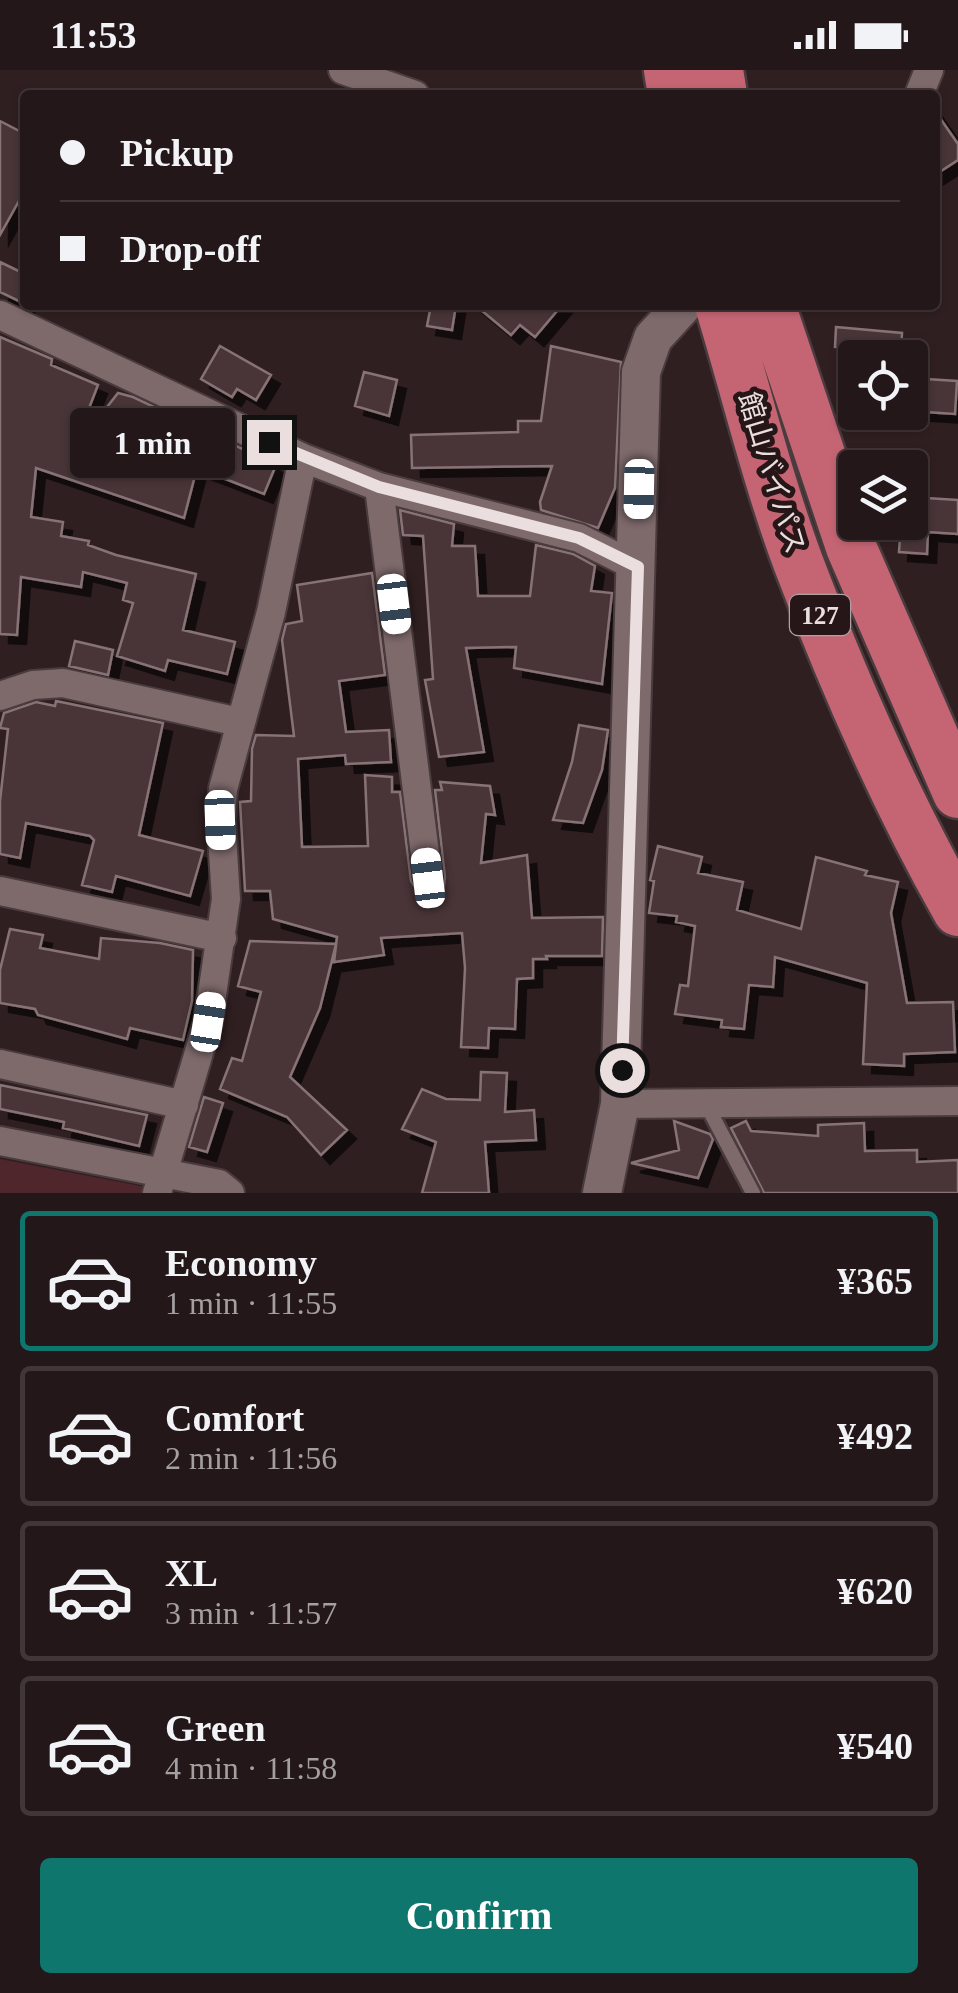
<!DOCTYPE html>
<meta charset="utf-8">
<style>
body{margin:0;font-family:"Times New Roman","Noto Sans JP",serif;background:#302426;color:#f1f3f6;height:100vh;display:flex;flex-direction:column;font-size:38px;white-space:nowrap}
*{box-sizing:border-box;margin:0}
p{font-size:32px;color:#a39fa2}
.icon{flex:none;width:55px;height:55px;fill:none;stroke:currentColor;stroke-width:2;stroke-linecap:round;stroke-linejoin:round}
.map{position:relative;height:1123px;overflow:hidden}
.panel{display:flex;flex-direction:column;background:#241719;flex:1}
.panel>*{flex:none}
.hud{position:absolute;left:20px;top:20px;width:920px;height:220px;border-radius:10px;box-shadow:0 2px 8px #0004,0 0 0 2px #413638;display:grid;align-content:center;height:220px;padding:0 40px;background:#241719}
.tools{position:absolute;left:838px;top:270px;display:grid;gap:20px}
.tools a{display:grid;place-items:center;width:90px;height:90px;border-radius:10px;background:#241719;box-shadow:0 2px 8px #0004,0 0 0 2px #413638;font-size:50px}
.end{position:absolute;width:45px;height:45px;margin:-22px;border:12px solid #eadedf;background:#111;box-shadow:0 0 0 5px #111}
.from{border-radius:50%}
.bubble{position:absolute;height:70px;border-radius:10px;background:#241719;box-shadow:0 2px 8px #0004,0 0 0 2px #413638;font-size:32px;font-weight:700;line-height:70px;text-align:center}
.car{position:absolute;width:30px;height:60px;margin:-30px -15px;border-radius:12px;box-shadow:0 0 8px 2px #0007;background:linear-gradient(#fff 24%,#345 0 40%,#fff 0 76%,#345 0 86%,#fff 0)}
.hud b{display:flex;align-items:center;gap:35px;height:95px;font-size:38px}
.hud b+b{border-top:2px solid #413638}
.hud i{width:25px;height:25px;background:#f1f3f6}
ul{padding:18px 0 0;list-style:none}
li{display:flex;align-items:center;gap:30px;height:140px;margin:0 20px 15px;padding:0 20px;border:5px solid #413638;border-radius:10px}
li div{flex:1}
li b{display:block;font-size:38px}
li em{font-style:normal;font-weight:700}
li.active{border-color:#0f766e}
li>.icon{width:90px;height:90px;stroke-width:1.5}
.action{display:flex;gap:20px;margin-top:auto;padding:20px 40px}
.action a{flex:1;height:115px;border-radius:10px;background:#0f766e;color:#fff;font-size:40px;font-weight:700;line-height:115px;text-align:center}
.status{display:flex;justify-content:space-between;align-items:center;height:70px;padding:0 50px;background:#241719;direction:ltr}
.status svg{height:28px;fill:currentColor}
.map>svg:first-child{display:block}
.green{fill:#4f262c}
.building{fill:#483638;stroke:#877374;stroke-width:2.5;filter:url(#shadow)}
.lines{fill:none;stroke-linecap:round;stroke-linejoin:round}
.lane-casing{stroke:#4a3c3e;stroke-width:19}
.street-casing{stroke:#4a3c3e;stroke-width:32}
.secondary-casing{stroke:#4a3c3e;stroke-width:42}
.highway-casing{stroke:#4a3c3e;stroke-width:55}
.lane{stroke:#7e696b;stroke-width:14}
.street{stroke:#7e696b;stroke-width:28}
.secondary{stroke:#7e696b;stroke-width:38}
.highway{stroke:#c56574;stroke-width:50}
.route{stroke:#eadedf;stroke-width:12}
.labels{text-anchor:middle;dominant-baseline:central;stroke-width:10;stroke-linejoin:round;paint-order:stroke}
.shield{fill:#261618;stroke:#afa2a3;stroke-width:2.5}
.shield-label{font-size:25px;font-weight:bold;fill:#eadedf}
.street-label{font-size:28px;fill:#eadedf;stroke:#261618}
</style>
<div class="status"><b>11:53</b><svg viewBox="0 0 49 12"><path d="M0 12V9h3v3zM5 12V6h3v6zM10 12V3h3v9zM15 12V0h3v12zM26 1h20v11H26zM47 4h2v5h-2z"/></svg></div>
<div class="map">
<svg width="958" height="1123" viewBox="0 0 958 1123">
<defs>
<filter id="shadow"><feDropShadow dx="9" dy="9" stdDeviation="0" flood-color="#0009"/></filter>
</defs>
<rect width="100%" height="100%" fill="#301f21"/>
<path class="green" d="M0,1089L146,1117V1123H0Z"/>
<path class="building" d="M935,41L958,74V90L935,105Z
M0,51L25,64V120L0,165Z
M0,192L25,204V234L0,222Z
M431,235H456L452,260L427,256Z
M475,235H562L535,267L520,255L511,265Z
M836,257L902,263L901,284L835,277Z
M0,267L52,289L51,295L98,315L72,382L118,323L133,327L276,395L264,424L197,398L184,448L36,398L31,447L63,452L61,466L89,471L88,475L116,485L196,504L183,560L235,572L227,604L168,590L165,601L117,586L133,533L123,530L127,513L83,502L81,517L21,507L17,565L0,564Z
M220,276L271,305L256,330L237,319L232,327L201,309Z
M551,276L621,292L615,418L598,458L541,440L540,432L552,396L412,398L411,365L518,362V351H541Z
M364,302L397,310L389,346L355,336Z
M910,308L957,311L955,344L910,341Z
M910,427L958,430V464L928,462L927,484L899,482L901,452H910Z
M400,440L454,454L452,476H475L478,526H530L536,475L573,484L595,496L591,521L612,523L602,614L514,598L516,577L466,578L484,682L439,687L425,610L433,609L423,466L403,465Z
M372,503L385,605L339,611L346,662L389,660L391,692L346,694L345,685L298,689L302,777L368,776L365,705L392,707V722H400L411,811L420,824L431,825L444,816L445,807L435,720H442L440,712L490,716L495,745L486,744L481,793L527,785L532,848L603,847L602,886H546L547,889H533V908L517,909L515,959L489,958L488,978L461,977L465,898L462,863L381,868L384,885L334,892L337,867L273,849L270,821H245L240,732L251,731L252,679L256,665L294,666L282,570L286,554L302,551L297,515Z
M75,571L113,580L108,605L69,596Z
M56,631L163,653L139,765L203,781L190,826L116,806L112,822L82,815L94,770L90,766L26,753L20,788L0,784V731L8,659L0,658L4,643L36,632L55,636Z
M579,655L608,660L602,700L583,753L553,750L572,692Z
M658,776L702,787L698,803L743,812L737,840L801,859L816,787L867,801L865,805L898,812L891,843L907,933L953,932L955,982L904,984V996L863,994L867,913L775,887L773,917L749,915L744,959L721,957L722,950L675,944L680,915L688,916L695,856L676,852L677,846L649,843L654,811L650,810Z
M10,859L43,865L40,878L99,889L101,868L160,873L193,880L192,931L183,970L130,958L127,969L38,945L35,939L0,933V900Z
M250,871L336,874L320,938L290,1007L347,1060L321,1085L287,1047L220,1019L232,988L242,991L261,922L238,916Z
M481,1002L507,1003L505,1042L534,1040L536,1070L485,1072L489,1123H422L436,1072L402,1059L422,1019L446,1029L480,1030Z
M0,1015L147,1045L139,1076L63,1058L64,1052L0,1039Z
M204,1027L223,1033L207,1082L189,1077Z
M674,1051L710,1064L713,1069L698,1108L631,1093L679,1080Z
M746,1051L751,1061L818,1066V1055L864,1053L865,1081L917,1080V1092L958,1090V1123H764L731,1058Z"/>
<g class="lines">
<defs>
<path id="lane" d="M706,1034L753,1123"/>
<path id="street" d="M343,0L415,25
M919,25L929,0
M0,245L303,388L379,417L579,468L637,497
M379,417L428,808
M0,626L33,615L63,613L239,652
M0,821L222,868
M0,994L184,1035
M620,1034L958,1031
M0,1071L219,1114L230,1123
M157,1123L208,952L226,829L221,750L223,719L271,542L303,388"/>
<path id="secondary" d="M602,1123L620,1034L641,302L653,268L683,235"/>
<path id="highway" d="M669,0L673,25
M718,0L722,25
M720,235C746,320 767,409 798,492C843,611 895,730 958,841
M770,235L851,477L958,723"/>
</defs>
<use href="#lane" class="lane-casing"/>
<use href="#street" class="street-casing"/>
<use href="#secondary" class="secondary-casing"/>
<use href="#highway" class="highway-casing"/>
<use href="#lane" class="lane"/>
<use href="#street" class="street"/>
<use href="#secondary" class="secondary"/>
<use href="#highway" class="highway"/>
</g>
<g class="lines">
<path class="route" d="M269,372L379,417L579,468L638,497L622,1000"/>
</g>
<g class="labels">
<rect class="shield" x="790" y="525" width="60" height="40" rx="8"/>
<g class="shield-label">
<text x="820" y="545">127</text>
</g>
<g class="street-label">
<text transform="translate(772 403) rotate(73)">館山バイパス</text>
</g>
</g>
</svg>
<div class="tools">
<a><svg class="icon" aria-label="locate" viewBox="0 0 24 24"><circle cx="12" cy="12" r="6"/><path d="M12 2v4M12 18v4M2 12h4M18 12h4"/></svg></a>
<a><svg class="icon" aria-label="layers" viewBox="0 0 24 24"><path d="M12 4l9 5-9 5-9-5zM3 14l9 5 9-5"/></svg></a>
</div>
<i class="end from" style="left:622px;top:1000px"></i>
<i class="end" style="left:269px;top:372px"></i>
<div class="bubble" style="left:70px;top:338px;width:165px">1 min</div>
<i class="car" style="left:639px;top:419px;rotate:181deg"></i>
<i class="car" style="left:394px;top:534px;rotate:173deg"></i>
<i class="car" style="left:220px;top:750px;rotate:178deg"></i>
<i class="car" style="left:428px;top:808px;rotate:353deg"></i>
<i class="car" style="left:208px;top:952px;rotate:9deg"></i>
<div class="hud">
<b><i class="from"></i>Pickup</b>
<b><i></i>Drop-off</b>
</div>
</div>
<section class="panel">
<ul>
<li class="active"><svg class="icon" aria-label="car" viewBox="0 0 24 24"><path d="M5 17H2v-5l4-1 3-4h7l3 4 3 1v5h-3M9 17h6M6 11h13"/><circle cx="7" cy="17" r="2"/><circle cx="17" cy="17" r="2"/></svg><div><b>Economy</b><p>1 min · 11:55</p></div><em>¥365</em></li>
<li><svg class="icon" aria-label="car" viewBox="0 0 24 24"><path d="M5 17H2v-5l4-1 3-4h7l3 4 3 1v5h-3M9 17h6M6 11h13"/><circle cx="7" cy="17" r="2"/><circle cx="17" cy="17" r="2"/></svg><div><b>Comfort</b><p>2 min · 11:56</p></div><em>¥492</em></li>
<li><svg class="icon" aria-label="car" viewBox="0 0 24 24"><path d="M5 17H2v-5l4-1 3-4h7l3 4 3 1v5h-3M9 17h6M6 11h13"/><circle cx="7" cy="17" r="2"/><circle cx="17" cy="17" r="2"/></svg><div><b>XL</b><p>3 min · 11:57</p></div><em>¥620</em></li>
<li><svg class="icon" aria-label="car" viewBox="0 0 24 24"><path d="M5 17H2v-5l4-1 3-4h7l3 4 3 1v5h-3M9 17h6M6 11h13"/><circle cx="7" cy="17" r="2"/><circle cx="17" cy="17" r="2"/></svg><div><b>Green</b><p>4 min · 11:58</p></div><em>¥540</em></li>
</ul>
<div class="action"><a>Confirm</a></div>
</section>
